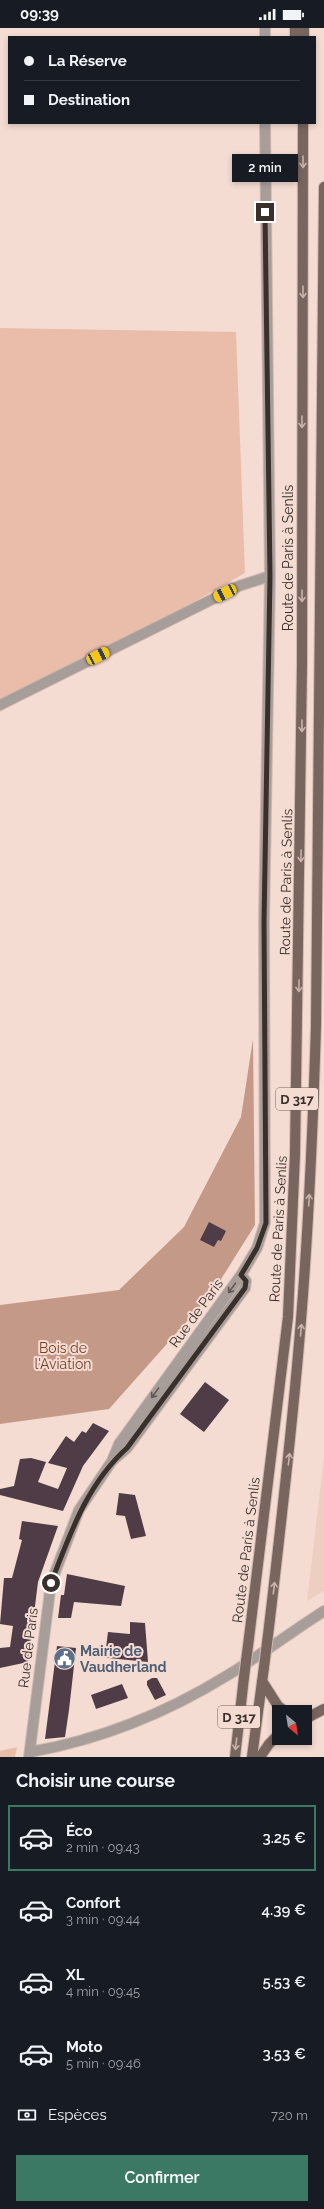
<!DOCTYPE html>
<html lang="fr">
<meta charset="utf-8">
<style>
body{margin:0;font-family:Raleway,sans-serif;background:#242831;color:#f1f3f6;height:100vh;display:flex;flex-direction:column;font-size:15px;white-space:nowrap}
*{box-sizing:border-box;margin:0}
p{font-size:13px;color:#9ea1a6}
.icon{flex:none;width:22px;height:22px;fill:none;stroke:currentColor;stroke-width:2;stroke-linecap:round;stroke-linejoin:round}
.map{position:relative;height:1729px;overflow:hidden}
.panel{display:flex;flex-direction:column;background:#171b24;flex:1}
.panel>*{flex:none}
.guide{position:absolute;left:8px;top:8px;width:308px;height:88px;border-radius:0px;box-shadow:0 2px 6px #0003;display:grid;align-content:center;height:88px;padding:0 16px;background:#171b24}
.needle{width:26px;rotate:150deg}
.buttons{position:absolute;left:272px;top:1677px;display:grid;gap:8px}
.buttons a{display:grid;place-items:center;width:40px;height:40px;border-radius:0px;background:#171b24;box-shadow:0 2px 6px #0003;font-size:20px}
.end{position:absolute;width:18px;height:18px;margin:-9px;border:5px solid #392f2b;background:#fff;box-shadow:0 0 0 2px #fff}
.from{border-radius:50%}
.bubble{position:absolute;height:28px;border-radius:0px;background:#171b24;box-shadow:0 2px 6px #0003;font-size:13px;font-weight:600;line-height:28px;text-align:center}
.car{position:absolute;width:12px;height:24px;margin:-12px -6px;border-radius:5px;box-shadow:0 0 3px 1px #0007;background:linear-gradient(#f5c518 24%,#345 0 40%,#f5c518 0 76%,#345 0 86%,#f5c518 0)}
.guide b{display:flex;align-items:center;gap:14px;height:38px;font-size:15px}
.guide b+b{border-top:1px solid #363941}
.guide i{width:10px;height:10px;background:#f1f3f6}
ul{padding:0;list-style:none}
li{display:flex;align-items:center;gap:12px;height:66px;margin:0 8px 6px;padding:0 8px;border:2px solid transparent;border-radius:0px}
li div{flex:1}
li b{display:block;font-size:15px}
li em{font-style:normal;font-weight:600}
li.current{border-color:#3c7965}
li>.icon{width:36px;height:36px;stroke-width:1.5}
h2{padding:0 16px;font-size:18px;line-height:48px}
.pay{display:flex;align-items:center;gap:10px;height:44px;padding:0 16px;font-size:15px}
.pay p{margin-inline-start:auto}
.action{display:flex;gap:8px;margin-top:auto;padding:8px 16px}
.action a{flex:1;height:46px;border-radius:0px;background:#3c7965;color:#fff;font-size:16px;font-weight:600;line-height:46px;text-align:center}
.status{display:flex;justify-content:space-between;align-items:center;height:28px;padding:0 20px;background:#171b24;direction:ltr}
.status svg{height:11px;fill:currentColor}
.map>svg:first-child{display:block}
.built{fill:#eecec1}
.green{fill:#eabdab}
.forest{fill:#c59987}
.building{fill:#4f3c47}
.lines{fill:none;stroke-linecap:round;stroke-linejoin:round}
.minor-casing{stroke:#cfb9b1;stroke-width:12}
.major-casing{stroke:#cfb9b1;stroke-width:12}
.minor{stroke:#a89e99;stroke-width:10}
.major{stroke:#77655e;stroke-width:10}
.major-bridge-casing{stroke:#cfb9b1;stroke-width:12;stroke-linecap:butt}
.major-bridge{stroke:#77655e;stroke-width:10}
.oneway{stroke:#c9b2a9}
.oneway2{stroke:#605652}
.route{stroke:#392f2b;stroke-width:5}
.labels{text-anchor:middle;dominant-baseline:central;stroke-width:4;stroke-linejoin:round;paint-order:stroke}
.shield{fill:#f5dcd2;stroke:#71635d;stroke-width:1}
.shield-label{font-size:13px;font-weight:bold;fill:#392f2b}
.street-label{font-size:14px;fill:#392f2b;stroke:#f5dcd2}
.park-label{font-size:14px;fill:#783e26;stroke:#f5dcd2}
.service-label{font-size:14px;font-weight:bold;fill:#4e5e75;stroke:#f5dcd2;text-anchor:start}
</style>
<div class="status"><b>09:39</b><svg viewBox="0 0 49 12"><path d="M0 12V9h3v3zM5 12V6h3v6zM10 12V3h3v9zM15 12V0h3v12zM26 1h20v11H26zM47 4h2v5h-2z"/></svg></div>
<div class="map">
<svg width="324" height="1729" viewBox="0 0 324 1729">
<rect width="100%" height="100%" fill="#f5dcd2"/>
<path class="built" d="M324,1429V1563L307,1573Z"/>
<path class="green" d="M0,300L236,304L245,545L0,684Z
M17,1719L15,1729H0V1723Z"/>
<path class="forest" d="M253,1011L255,1197L213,1264L109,1381L0,1396V1277L119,1262L184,1199L241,1089Z"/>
<path class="building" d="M209,1194L226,1203L221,1213L218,1212L214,1219L200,1212Z
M205,1354L229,1372L204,1404L180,1386Z
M93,1395L109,1403L83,1438L63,1483L0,1467V1461L14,1458L20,1431L31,1430L46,1434L38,1454L58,1461L67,1440L48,1435L66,1408L74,1414L82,1403L86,1405Z
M119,1465L135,1467L146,1508L131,1511L125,1488L116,1487Z
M22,1493L58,1498L38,1554L28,1634L0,1640V1620L10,1619L13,1598L0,1596L4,1550H12L22,1512L19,1511Z
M67,1546L125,1558L121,1578L74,1574L71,1590H58L61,1567H64Z
M130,1594L145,1595L148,1634L99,1629V1620H106L108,1604L130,1606Z
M57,1618L76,1620L69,1682L65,1709L45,1711Z
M152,1650H157L166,1667L155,1672L147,1657V1653Z
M122,1656L128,1670L96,1681L91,1667Z"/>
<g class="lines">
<defs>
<path id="minor" d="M265,0V9
M0,677L239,558L270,548
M241,1247L257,1220L265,1195L264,893L270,548L265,95
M30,1724C99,1712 168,1684 228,1647C261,1627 291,1604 324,1583
M29,1729L51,1555L79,1482L112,1433L119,1416L241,1247L246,1253L245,1260L127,1420L112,1433"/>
<path id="major" d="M295,0V9
M304,9V0
M269,1599C281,1497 293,1394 301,1292C309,1194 313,1096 316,998L324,159
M249,1610L288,1289L295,1126L302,636L303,95
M262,1653L278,1678L286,1684
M305,1691L324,1681
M235,1729L244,1649
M252,1729L264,1639
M260,1729L269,1716L279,1706"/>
</defs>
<use href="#minor" class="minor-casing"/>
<use href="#major" class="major-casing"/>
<use href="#minor" class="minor"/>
<use href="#major" class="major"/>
<defs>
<path id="major-bridge" d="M264,1639L269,1599
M244,1649L249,1610"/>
</defs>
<use href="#major-bridge" class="major-bridge-casing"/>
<use href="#major-bridge" class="major-bridge"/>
</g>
<defs><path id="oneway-shaft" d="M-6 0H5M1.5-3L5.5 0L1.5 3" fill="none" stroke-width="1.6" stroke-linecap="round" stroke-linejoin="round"/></defs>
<g class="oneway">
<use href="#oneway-shaft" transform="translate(303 134) rotate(90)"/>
<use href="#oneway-shaft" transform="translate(303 264) rotate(90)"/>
<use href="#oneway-shaft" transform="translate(302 394) rotate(90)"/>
<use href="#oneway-shaft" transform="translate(302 568) rotate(90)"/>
<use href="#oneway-shaft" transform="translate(302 698) rotate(90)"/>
<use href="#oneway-shaft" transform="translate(301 828) rotate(91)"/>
<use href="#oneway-shaft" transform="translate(299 958) rotate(91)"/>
<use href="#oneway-shaft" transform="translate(309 1172) rotate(-87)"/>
<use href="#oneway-shaft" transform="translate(301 1302) rotate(-85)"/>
<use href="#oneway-shaft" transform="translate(289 1431) rotate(-83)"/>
<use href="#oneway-shaft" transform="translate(274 1560) rotate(-83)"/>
<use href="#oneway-shaft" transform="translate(236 1716) rotate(97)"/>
</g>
<g class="oneway2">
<use href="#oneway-shaft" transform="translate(232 1260) rotate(126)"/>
<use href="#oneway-shaft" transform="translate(155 1365) rotate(126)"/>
</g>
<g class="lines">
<path class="route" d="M51,1555C70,1506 87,1456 127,1420L245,1260L246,1253L241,1247L257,1220L266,1195L264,894L270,548L265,184"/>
</g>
<defs>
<symbol id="civic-disc" viewBox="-11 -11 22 22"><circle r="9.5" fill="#5c6f8a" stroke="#f5dcd2"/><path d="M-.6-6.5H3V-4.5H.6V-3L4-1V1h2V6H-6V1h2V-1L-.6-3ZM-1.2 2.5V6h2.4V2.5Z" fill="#fff"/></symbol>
</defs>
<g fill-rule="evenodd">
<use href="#civic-disc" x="52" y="1618" width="25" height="25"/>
</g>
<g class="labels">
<g class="shield">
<rect x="276" y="1060" width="42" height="22" rx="3"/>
<rect x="218" y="1678" width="42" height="22" rx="3"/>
</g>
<g class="shield-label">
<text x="297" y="1071">D 317</text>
<text x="239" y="1689">D 317</text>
</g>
<g class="street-label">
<text transform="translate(288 530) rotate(-90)">Route de Paris à Senlis</text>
<text transform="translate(286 854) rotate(-89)">Route de Paris à Senlis</text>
<text transform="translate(278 1201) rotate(-87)">Route de Paris à Senlis</text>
<text transform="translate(196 1285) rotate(-54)">Rue de Paris</text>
<text transform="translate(246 1522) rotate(-83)">Route de Paris à Senlis</text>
<text transform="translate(28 1620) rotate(-83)">Rue de Paris</text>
</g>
<g class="park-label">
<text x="63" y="1320">Bois de<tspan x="63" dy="16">l'Aviation</tspan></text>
</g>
<g class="service-label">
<text x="80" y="1623">Mairie de<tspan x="80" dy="16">Vaudherland</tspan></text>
</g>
</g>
</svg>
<div class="buttons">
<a><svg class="needle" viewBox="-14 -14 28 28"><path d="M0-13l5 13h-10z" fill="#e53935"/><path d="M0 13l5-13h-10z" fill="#9ea1a6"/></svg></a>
</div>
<i class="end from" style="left:51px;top:1555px"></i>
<i class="end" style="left:265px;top:184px"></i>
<div class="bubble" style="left:232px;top:126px;width:66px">2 min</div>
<i class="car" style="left:225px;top:565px;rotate:244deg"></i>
<i class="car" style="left:98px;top:628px;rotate:64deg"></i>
<div class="guide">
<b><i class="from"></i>La Réserve</b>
<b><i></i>Destination</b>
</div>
</div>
<section class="panel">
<h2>Choisir une course</h2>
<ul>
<li class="current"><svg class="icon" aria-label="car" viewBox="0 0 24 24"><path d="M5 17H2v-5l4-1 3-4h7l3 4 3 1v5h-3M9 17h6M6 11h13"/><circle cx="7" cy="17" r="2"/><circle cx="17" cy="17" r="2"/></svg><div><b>Éco</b><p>2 min · 09:43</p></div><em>3.25 €</em></li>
<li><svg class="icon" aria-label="car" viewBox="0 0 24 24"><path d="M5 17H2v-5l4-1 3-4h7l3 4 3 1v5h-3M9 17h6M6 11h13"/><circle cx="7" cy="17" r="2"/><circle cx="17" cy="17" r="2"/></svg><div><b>Confort</b><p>3 min · 09:44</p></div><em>4.39 €</em></li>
<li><svg class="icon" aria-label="car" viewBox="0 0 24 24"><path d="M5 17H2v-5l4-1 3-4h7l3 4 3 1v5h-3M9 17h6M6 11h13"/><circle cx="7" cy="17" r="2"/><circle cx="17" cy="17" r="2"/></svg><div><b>XL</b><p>4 min · 09:45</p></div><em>5.53 €</em></li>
<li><svg class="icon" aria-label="car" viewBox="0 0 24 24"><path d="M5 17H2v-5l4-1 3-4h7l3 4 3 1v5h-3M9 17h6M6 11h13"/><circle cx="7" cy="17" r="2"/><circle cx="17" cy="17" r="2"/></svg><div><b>Moto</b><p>5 min · 09:46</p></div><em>3.53 €</em></li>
</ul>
<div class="pay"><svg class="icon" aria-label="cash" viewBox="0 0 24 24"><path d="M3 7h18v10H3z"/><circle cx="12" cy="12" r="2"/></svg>Espèces<p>720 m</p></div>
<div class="action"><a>Confirmer</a></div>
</section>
